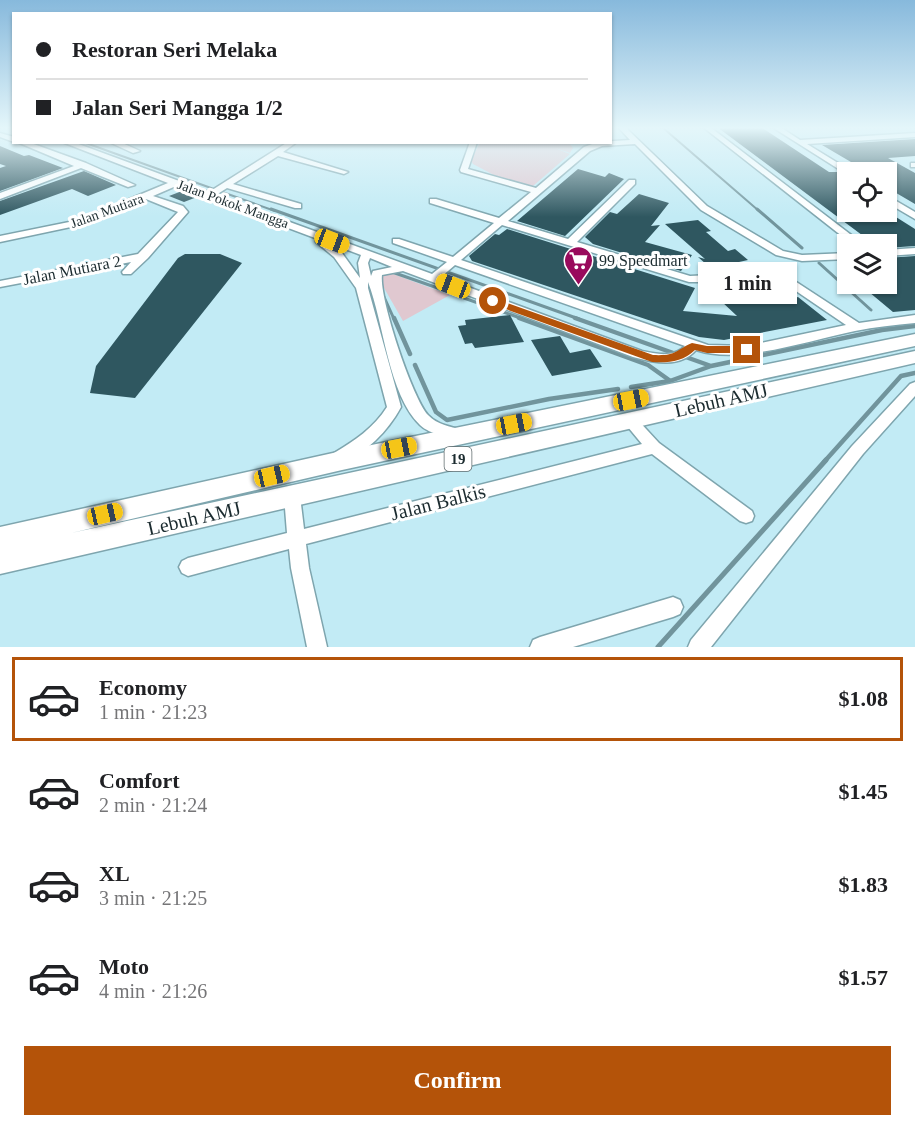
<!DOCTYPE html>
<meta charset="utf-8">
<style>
body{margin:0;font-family:"Times New Roman",serif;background:#f2f2f2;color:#202124;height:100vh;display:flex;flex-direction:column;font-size:22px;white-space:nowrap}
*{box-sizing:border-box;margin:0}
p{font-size:20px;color:#757577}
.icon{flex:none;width:33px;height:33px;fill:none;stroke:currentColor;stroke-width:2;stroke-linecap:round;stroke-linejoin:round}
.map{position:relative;height:647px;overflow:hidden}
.drawer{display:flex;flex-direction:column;background:#fff;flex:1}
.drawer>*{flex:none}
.guide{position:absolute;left:12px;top:12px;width:600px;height:132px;border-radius:0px;box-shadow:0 2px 4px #0004;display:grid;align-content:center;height:132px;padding:0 24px;background:#fff}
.tools{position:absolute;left:837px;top:162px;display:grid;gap:12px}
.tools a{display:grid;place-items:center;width:60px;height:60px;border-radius:0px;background:#fff;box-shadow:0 2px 4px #0004;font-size:30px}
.end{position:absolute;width:27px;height:27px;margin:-14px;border:8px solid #b45309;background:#fff;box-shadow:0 0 0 3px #fff}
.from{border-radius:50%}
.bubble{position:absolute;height:42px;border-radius:0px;background:#fff;box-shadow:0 2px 4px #0004;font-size:20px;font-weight:800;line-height:42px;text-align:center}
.car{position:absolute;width:18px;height:36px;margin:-18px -9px;border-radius:8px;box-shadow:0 0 4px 2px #0007;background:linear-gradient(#f5c518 24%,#345 0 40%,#f5c518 0 76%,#345 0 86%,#f5c518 0)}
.guide b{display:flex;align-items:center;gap:21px;height:57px;font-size:22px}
.guide b+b{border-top:2px solid #e0e0e0}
.guide i{width:15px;height:15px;background:#202124}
ul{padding:10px 0 0;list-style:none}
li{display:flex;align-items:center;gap:18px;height:84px;margin:0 12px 9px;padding:0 12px;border:3px solid transparent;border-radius:0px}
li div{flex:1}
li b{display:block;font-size:22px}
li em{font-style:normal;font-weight:800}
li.active{border-color:#b45309}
li>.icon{width:54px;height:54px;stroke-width:1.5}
.action{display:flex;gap:12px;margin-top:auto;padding:12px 24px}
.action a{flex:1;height:69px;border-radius:0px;background:#b45309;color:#fff;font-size:24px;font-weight:800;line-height:69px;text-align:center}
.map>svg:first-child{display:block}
.green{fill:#e0c8d0}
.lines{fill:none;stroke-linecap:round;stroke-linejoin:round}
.stream-far3{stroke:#71949c;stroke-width:2}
.stream-far2{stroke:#71949c;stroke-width:3}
.stream-far1{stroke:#71949c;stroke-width:4.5}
.stream{stroke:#71949c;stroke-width:5}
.building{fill:#2f5760}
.minor-casing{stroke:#7ea5ae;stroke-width:3}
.highway-casing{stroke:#7ea5ae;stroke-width:3}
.minor{fill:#fff;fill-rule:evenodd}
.highway{fill:#fff;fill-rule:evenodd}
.route{fill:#b45309}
.labels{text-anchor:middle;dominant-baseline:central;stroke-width:6;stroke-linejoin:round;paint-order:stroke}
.far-street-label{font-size:14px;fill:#1b2b2f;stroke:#fff}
.shield{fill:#fff;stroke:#5f6b6d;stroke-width:1.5}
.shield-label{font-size:15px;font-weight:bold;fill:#1b2b2f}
.poi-label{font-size:16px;fill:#1b2b2f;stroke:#fff;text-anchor:start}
.street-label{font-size:16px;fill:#1b2b2f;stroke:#fff}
.near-street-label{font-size:20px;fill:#1b2b2f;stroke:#fff}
</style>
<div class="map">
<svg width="915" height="647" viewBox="0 0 915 647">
<rect width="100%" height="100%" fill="#c2ebf5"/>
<path class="green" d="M480,143H569L573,148L570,153L555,148L570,154L533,186L511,184L473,164L471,160Z
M384,274H393L450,295L403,321L380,281Z"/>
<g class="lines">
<path class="stream-far3" d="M662,127L759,211
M83,142L275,211"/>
<path class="stream-far2" d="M271,209L579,319
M757,209L802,248
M819,263L871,310
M392,272L452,293
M384,297L394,319
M464,298L523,319"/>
<path class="stream-far1" d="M394,318L410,354
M519,318L648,365L669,380
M575,318L676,354
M683,356L711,366
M415,365L436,412L447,420L549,399L618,389
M631,387L670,381L711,366L882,330L915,326
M824,462L901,376L915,373"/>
<path class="stream" d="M658,647L826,460"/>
</g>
<path class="building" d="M717,127H761L829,172H839L848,177V212H888L915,229V246L886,248V244H874Z
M915,139V156L888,158L915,173V204L886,187V172H868L822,145Z
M0,146L24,156L29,155L63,168L0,191V168L6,166L0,164Z
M578,169L605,177L609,173L624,179L565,236L517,221Z
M84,171L116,185L88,196L72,189L0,215V201Z
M182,191L197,197L184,202L169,196Z
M639,194L669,203L651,226L660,225L645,242L692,255L681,271L593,244L585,237L610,212L617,214Z
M698,220L711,231L706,232L728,251L735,249L748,260L739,262L746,267L715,272L698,257L705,259L665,224Z
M507,229L695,288L683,311L737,316L705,286L760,278L789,299L798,297L827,320L724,340L699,337L472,261L469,256L495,234L499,235Z
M185,254H220L242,263L135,398L90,393L96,366L178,258Z
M915,256V310L893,312L863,287L886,285V258Z
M510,315L524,342L475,348L472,343L465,344L458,326L466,325L465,320Z
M560,336L570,353L590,349L602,367L552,376L531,340Z"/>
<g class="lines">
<defs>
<path id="minor" d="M618,127H625L707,206L783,251L802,255L848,253V259L802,261L776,255L701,210L635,144L602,146L590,151L508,221L568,239L629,180H635V184L577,242L690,276L711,275L756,268L781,272L859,323L915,315V323C895,325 875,327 855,331C810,340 740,365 696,350C680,368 655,363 633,357L403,271L382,275C379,298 412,397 428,415C437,425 450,426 462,430L464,434L462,438C454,440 448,438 440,435C433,433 425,430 420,425C388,394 384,323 368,282V288L401,407C388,431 366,454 339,463L334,461L331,457L334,453C354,441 374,428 387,407L356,288L334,257L316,242L315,238L176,186L153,196L183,206L188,212L148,258L131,274H123L122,272L131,262L0,287V281L138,254L178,212L146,199L85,224L0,242V236L79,220L168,183L62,142H73L209,192L288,142H297L283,152L348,172L344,174L278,156L233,184L301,204V208H295L227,188L216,195L432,274L447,262L393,243V239H399L453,257L494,223L430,203V199H436L499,218L531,192L461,172L460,170L470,142H477L468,169L536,188L584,147L598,142L630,140ZM502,225L689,282H711L756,275L774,276L846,325L747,346L708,345L461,260ZM329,243L361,255L358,263L360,278L342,253ZM370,258L392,267L373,271L371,276L368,263ZM455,265L685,346C673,358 657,354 642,351L441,277Z
M703,127H710L863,244H852Z
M772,127H780L800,140L915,133V137L807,144L851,171L848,172V175Z
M0,133L14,137V142L0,137Z
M17,142H28L86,163L135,185L128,187L81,168L0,199V193L74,166Z
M109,142H120L140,151L133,153Z
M911,163H915V167H911Z
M886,195L915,212V219L886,202Z
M915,248V254L886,256V250Z
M915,382V396L863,454L711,647H688L691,640L852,446L910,384Z
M630,416L635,417L659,443L752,511L754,516L752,521L746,523L740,521L652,454L306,544L309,568L327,647H307L291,568L289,549L188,576L182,573L179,567L182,561L188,558L287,533L284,496L286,491L292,489L298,491L300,496L304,529L642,444L623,421L625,417Z
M673,597L680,600L683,607L680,614L673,617L573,647H530L533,640L540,637Z"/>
<path id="highway" d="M915,334V346L342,470L71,533L915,351V363L0,574V527L342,451Z"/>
</defs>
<use href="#minor" class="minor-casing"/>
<use href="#highway" class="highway-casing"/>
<use href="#minor" class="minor"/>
<use href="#highway" class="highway"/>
</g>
<linearGradient id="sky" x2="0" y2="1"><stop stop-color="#87b9dc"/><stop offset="0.59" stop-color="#e4f6fa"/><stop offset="1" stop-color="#e4f6fa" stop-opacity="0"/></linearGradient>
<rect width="915" height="217" fill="url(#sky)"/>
<path class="route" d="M489,299H496L653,355C677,356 674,351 692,343L707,346H747L752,350L747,353H707L695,350C683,362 668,363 652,362L489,303Z"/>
<defs>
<symbol id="supermarket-pin" viewBox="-11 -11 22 30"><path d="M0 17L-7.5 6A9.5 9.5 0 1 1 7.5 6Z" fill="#990a5c" stroke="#fff"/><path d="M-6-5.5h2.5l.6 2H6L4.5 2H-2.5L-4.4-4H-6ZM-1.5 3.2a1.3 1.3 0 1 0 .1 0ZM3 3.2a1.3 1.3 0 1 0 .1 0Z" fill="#fff"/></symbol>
</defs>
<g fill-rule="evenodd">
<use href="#supermarket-pin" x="562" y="244" width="33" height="45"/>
</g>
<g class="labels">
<g class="far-street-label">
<text transform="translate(233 204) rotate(20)">Jalan Pokok Mangga</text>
<text transform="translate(107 211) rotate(-20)">Jalan Mutiara</text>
</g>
<rect class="shield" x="444.5" y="447" width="27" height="24" rx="4.5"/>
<g class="shield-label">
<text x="458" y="459">19</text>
</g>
<g class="poi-label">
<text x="599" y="260">99 Speedmart</text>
</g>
<g class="street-label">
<text transform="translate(72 270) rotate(-11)">Jalan Mutiara 2</text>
</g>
<g class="near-street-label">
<text transform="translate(721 400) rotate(-13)">Lebuh AMJ</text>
<text transform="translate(438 502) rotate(-14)">Jalan Balkis</text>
<text transform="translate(194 518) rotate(-13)">Lebuh AMJ</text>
</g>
</g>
</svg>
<div class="tools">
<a><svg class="icon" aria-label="locate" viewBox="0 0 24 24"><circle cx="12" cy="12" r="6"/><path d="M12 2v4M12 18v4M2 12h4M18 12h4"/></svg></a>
<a><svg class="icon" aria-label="layers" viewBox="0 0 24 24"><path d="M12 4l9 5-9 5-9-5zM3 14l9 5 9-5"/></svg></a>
</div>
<i class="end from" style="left:493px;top:301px"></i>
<i class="end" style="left:747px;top:350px"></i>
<div class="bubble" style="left:698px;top:262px;width:99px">1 min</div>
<i class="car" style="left:332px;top:241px;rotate:111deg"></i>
<i class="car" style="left:453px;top:286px;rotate:291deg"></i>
<i class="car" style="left:631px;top:400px;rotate:79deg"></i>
<i class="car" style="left:514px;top:424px;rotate:79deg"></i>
<i class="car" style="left:399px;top:448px;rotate:79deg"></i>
<i class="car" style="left:272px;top:476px;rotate:77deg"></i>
<i class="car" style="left:105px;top:514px;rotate:77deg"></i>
<div class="guide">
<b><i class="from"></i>Restoran Seri Melaka</b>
<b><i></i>Jalan Seri Mangga 1/2</b>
</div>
</div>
<section class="drawer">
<ul>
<li class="active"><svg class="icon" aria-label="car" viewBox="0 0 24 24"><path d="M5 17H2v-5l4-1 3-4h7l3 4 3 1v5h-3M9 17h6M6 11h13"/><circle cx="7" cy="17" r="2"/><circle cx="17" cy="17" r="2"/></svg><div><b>Economy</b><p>1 min · 21:23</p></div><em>$1.08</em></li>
<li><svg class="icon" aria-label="car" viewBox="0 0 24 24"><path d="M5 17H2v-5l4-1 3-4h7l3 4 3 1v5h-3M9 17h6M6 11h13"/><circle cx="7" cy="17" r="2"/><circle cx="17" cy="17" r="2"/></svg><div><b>Comfort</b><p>2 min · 21:24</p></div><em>$1.45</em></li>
<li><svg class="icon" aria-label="car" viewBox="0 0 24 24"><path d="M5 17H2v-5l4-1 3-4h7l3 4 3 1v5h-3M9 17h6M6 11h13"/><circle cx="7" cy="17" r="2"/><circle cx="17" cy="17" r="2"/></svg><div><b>XL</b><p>3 min · 21:25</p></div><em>$1.83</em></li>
<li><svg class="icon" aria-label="car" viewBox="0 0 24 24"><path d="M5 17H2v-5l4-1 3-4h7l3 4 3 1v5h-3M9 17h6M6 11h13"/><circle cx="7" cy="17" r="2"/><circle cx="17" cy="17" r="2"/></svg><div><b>Moto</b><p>4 min · 21:26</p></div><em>$1.57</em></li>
</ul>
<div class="action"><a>Confirm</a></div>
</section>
